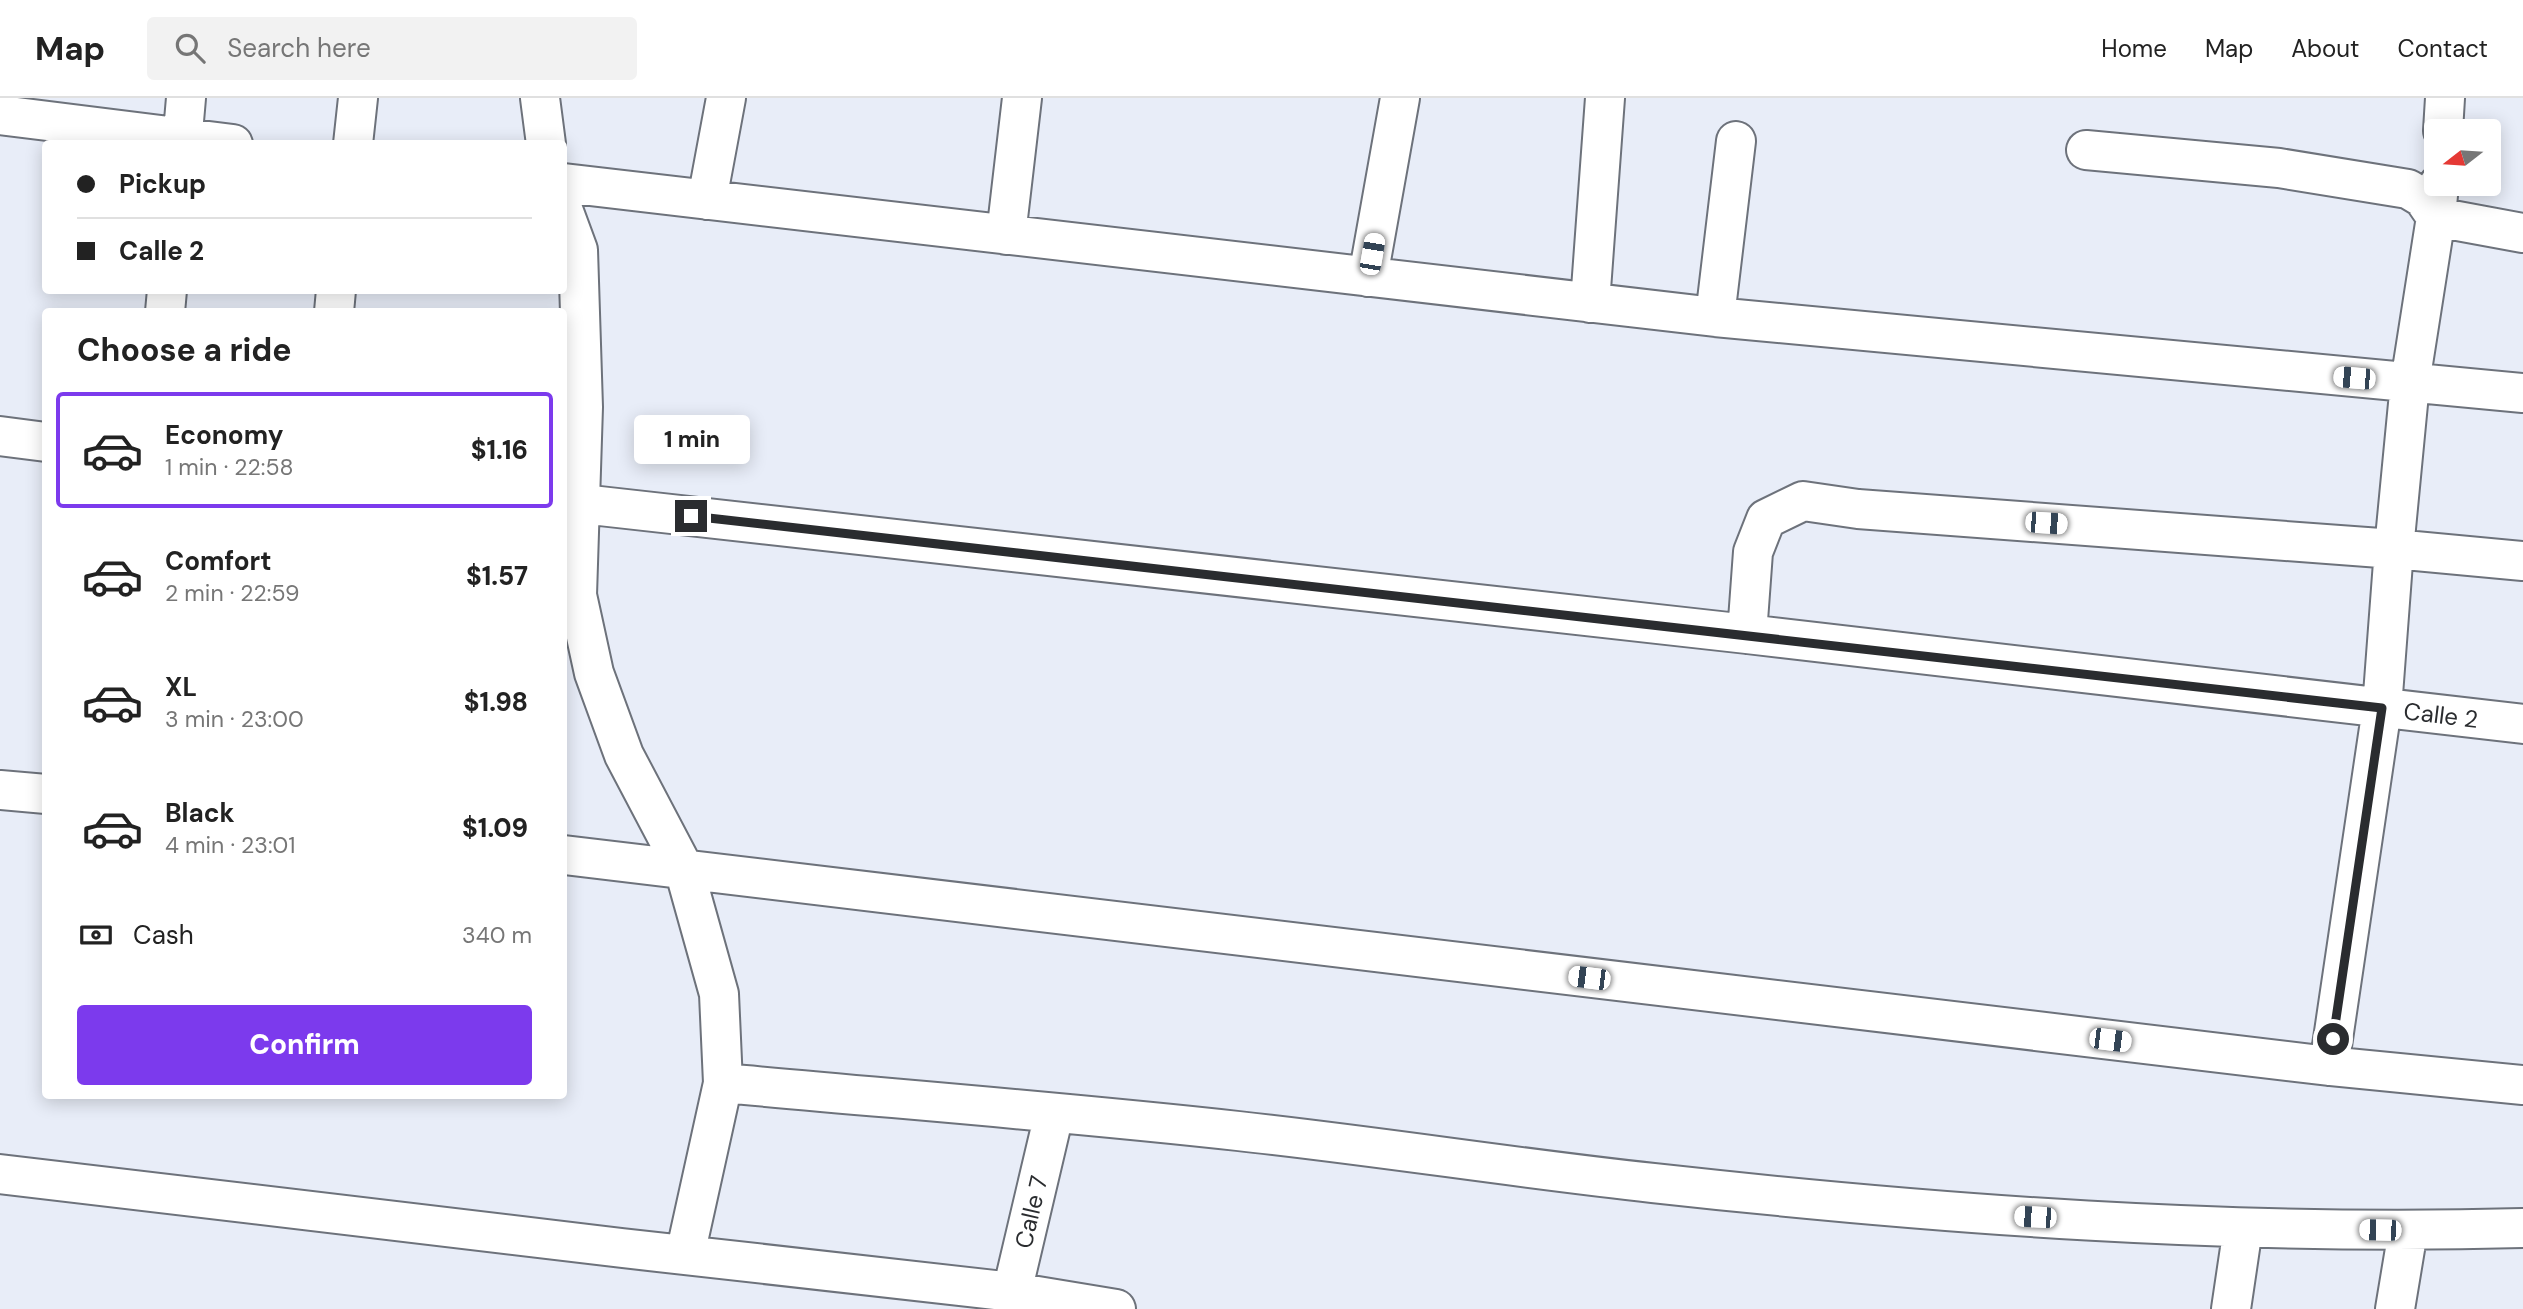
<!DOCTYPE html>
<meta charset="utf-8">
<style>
body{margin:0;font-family:"DM Sans",sans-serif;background:#f2f2f2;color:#222;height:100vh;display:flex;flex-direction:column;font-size:26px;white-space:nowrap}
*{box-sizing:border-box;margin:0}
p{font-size:23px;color:#767676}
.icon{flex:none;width:38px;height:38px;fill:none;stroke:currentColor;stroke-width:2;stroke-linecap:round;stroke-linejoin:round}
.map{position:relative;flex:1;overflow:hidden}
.sheet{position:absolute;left:42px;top:210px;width:525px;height:791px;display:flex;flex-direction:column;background:#fff;border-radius:7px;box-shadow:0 4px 18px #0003}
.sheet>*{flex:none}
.hud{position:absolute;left:42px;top:42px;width:525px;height:154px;border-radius:7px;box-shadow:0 4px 18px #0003;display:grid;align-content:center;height:154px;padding:0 35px;background:#fff}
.needle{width:46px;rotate:253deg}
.tools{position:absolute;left:2424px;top:21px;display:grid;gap:14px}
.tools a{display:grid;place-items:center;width:77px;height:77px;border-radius:7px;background:#fff;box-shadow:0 4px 18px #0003;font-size:35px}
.end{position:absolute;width:32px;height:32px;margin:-16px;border:9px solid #2a2c2f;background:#fff;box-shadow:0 0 0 4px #fff}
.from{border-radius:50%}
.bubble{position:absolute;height:49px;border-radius:7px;background:#fff;box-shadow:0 4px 18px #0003;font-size:23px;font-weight:800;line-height:49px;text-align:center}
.car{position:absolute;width:21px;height:42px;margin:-21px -10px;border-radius:9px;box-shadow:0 0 5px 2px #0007;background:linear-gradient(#fff 24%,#345 0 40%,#fff 0 76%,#345 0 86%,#fff 0)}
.hud b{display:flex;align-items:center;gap:24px;height:66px;font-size:26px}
.hud b+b{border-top:2px solid #e0e0e0}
.hud i{width:18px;height:18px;background:#222}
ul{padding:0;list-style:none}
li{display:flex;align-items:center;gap:21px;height:116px;margin:0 14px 10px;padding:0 21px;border:4px solid transparent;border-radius:7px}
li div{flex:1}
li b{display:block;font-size:26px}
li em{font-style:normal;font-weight:800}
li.selected{border-color:#7c3aed}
li>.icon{width:63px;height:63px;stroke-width:1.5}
h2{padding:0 35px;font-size:32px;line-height:84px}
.pay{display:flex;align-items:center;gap:18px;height:77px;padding:0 35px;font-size:26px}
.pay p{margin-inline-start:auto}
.primary-button{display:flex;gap:14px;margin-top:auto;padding:14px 35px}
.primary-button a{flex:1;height:80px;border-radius:7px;background:#7c3aed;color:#fff;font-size:28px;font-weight:800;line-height:80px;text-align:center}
header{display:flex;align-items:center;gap:42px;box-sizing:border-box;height:98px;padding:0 35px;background:#fff;border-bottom:2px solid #e0e0e0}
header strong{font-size:33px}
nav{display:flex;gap:38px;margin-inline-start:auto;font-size:24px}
.search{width:490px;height:63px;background:#f2f2f2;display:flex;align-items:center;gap:18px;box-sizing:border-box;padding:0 24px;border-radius:7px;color:#767676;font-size:26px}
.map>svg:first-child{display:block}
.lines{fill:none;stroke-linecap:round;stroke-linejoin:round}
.street-casing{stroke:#6d727b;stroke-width:42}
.street{stroke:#fff;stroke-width:38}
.route{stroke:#2a2c2f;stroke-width:9}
.labels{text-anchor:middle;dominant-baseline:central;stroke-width:6;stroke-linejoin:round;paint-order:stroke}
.street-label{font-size:24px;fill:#2a2c2f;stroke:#fff}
</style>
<header>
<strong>Map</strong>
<div class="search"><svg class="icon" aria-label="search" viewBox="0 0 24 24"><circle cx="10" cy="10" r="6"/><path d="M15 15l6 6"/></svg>Search here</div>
<nav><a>Home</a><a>Map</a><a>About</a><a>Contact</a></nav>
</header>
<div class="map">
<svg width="2523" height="1211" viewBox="0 0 2523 1211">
<rect width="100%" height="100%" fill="#e8edf8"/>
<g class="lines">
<defs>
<path id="street" d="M540,0L546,46
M0,17L233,46
M2443,33L2445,0
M182,46L186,0
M353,46L358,0
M2086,52L2279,70L2408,91L2423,100L2436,119L2523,135
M564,85L1715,219L2523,295
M707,102L726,0
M564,114L578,152L583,309L577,497L594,575L624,657L684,771L719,896L723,985L685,1157
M1006,137L1022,0
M1368,179L1400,0
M1590,205L1605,0
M165,214L167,192
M334,214L336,192
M1715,219L1736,43
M0,338L46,344
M564,404L1747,536L2523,626
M1747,536L1753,454L1766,421L1803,403L1858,411L2394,451L2523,463
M0,692L46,696
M564,757L2329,968L2523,987
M2329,968L2382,610L2394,451L2410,285L2436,119L2439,86
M723,985C895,1001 1067,1014 1238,1033C1377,1048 1515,1070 1653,1085C1942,1117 2232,1138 2523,1130
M0,1076L622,1150L1013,1194L1116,1211
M1008,1211L1054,1016
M2231,1211L2243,1130
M2395,1211L2408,1133"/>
</defs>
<use href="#street" class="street-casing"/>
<use href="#street" class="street"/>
</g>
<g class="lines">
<path class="route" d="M691,418L2382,610L2333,941"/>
</g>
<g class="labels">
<g class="street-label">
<text transform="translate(2441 617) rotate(7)">Calle 2</text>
<text transform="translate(1031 1114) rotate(-77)">Calle 7</text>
</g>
</g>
</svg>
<div class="tools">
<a><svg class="needle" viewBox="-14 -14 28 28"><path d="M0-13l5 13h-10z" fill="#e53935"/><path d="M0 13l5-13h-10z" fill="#767676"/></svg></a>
</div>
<i class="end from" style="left:2333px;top:941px"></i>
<i class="end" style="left:691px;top:418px"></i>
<div class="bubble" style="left:634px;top:317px;width:116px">1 min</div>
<i class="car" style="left:1372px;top:156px;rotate:10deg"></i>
<i class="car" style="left:2354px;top:280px;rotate:275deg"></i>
<i class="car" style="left:2046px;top:425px;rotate:94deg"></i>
<i class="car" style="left:1589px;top:880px;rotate:277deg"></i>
<i class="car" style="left:2110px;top:942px;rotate:97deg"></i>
<i class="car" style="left:2035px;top:1119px;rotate:273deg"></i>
<i class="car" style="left:2380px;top:1132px;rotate:271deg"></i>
<div class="hud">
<b><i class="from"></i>Pickup</b>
<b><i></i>Calle 2</b>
</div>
<section class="sheet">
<h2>Choose a ride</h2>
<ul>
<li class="selected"><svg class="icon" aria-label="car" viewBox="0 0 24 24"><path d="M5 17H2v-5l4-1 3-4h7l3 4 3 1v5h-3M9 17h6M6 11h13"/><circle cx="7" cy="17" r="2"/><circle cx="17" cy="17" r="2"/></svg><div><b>Economy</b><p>1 min · 22:58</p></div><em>$1.16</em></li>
<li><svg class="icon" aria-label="car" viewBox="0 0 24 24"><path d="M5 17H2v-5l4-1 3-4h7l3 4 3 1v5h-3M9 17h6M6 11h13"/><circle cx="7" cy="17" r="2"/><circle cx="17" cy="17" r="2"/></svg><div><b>Comfort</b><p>2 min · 22:59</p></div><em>$1.57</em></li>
<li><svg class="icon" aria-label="car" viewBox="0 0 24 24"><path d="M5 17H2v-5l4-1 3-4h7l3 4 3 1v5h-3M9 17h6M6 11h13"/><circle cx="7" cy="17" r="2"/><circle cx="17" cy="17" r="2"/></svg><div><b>XL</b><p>3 min · 23:00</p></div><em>$1.98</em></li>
<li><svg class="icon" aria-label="car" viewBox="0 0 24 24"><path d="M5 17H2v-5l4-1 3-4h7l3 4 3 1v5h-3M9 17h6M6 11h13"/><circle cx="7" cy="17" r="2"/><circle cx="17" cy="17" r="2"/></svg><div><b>Black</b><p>4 min · 23:01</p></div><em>$1.09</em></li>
</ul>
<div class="pay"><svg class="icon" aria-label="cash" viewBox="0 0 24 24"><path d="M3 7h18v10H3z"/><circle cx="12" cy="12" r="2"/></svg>Cash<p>340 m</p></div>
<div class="primary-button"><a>Confirm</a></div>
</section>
</div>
